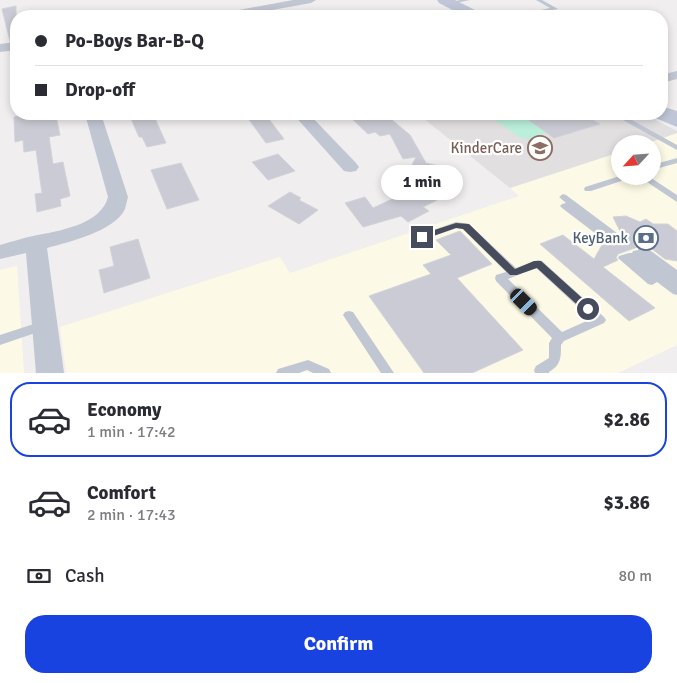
<!DOCTYPE html>
<meta charset="utf-8">
<style>
body{margin:0;font-family:Signika,sans-serif;background:#f2f2f3;color:#2b2b33;height:100vh;display:flex;flex-direction:column;font-size:19px;white-space:nowrap}
*{box-sizing:border-box;margin:0}
p{font-size:16px;color:#7c7c81}
.icon{flex:none;width:28px;height:28px;fill:none;stroke:currentColor;stroke-width:2;stroke-linecap:round;stroke-linejoin:round}
.map{position:relative;height:373px;overflow:hidden}
.details{display:flex;flex-direction:column;background:#fff;flex:1}
.details>*{flex:none}
.top-card{position:absolute;left:10px;top:10px;width:658px;height:110px;border-radius:20px;box-shadow:0 2px 8px #0003;display:grid;align-content:center;height:110px;padding:0 25px;background:#fff}
.needle{width:32px;rotate:244deg}
.tools{position:absolute;left:611px;top:135px;display:grid;gap:10px}
.tools a{display:grid;place-items:center;width:50px;height:50px;border-radius:50%;background:#fff;box-shadow:0 2px 8px #0003;font-size:25px}
.end{position:absolute;width:22px;height:22px;margin:-11px;border:6px solid #464c5b;background:#fff;box-shadow:0 0 0 2px #fff}
.from{border-radius:50%}
.bubble{position:absolute;height:35px;border-radius:18px;background:#fff;box-shadow:0 2px 8px #0003;font-size:16px;font-weight:700;line-height:35px;text-align:center}
.car{position:absolute;width:15px;height:30px;margin:-15px -8px;border-radius:6px;box-shadow:0 0 4px 1px #0007;background:linear-gradient(#222 24%,#8ab4d8 0 40%,#222 0 76%,#8ab4d8 0 86%,#222 0)}
.top-card b{display:flex;align-items:center;gap:18px;height:48px;font-size:19px}
.top-card b+b{border-top:1px solid #e1e1e2}
.top-card i{width:12px;height:12px;background:#2b2b33}
ul{padding:9px 0 0;list-style:none}
li{display:flex;align-items:center;gap:15px;height:75px;margin:0 10px 8px;padding:0 15px;border:2px solid transparent;border-radius:20px}
li div{flex:1}
li b{display:block;font-size:19px}
li em{font-style:normal;font-weight:700}
li.current{border-color:#1943e0}
li>.icon{width:45px;height:45px;stroke-width:1.5}
.pay{display:flex;align-items:center;gap:12px;height:55px;padding:0 25px;font-size:19px}
.pay p{margin-inline-start:auto}
.button{display:flex;gap:10px;margin-top:auto;padding:10px 25px}
.button a{flex:1;height:58px;border-radius:20px;background:#1943e0;color:#fff;font-size:20px;font-weight:700;line-height:58px;text-align:center}
.map>svg:first-child{display:block}
.commercial{fill:#fcfae6}
.education{fill:#e1dfe0}
.green{fill:#bbefdb}
.building{fill:#cacbd4;stroke:#d2d2d9}
.lines{fill:none;stroke-linecap:round;stroke-linejoin:round}
.service{fill:#c1c6d3;fill-rule:evenodd}
.minor{fill:#c1c6d3;fill-rule:evenodd}
.secondary{fill:#c0c6d7;fill-rule:evenodd}
.route{fill:#464c5b}
.labels{text-anchor:middle;dominant-baseline:central;stroke-width:4.5;stroke-linejoin:round;paint-order:stroke}
.education-label{font-size:15px;fill:#785e54;stroke:#fff;text-anchor:end}
.service-label{font-size:15px;fill:#4e5e75;stroke:#fff;text-anchor:end}
</style>
<div class="map">
<svg width="677" height="373" viewBox="0 0 677 373">
<rect width="100%" height="100%" fill="#f0eeee"/>
<path class="commercial" d="M677,133V345L618,373H66L60,327L280,257L290,273L519,196L510,188L620,152V176H652V144H645Z
M17,266L24,373H0V270Z"/>
<path class="education" d="M418,114H644L677,131V133L645,144H620V152L510,188Z"/>
<path class="green" d="M501,114H520L546,133L536,136L534,140L521,138L490,117Z"/>
<path class="building" d="M16,6V40L10,41L2,9Z
M29,114H52V117L56,116L60,135L49,137L53,164L63,162L70,196L60,199L61,206L37,212L35,194L42,193L36,150L24,152L23,140L15,142L14,117Z
M129,114H153L166,143L147,147L142,137H139Z
M245,114H265L284,139L266,143Z
M347,114H385L410,135L426,163L443,167L439,176L446,178L437,200L423,207L429,211L408,222L401,216L363,227L345,203L365,197L373,208L403,194L399,191L416,157L403,159L390,134L380,136L375,132L368,134Z
M520,114H582L600,124L554,138Z
M278,154L295,171L268,180L252,162Z
M181,163L199,200L167,209L151,170Z
M290,192L301,198L299,200L318,210L299,224L268,206Z
M626,216L640,222L646,219L653,224H668L677,231V261L665,259L648,246L643,245L618,254L616,258L618,260L603,267L655,308L629,321L540,244L563,235L594,259L602,245H614L624,239L613,217Z
M460,231L492,264L457,278L523,350L472,373H424L369,296L431,274L423,265L451,255L436,240Z
M138,239L150,278L104,293L99,270L114,266L110,247Z"/>
<g class="lines">
<path class="service" d="M460,0H470L451,4L449,3Z
M536,0H542L558,9L541,12V10L550,8Z
M612,114H621L677,145V150Z
M677,158V163L652,170V165Z
M620,176H631L630,178L591,191H585L584,189L585,187Z
M638,176H648L677,195V202Z
M563,194L566,195L621,236L623,238L621,240L616,241L614,243H608L562,208L560,206L562,204L566,203L559,197Z
M456,222L469,224L516,268L538,260L542,261L604,317L606,320L604,323L564,341L561,345C561,358 561,365 549,372V373H535L534,370L536,366L549,358V343L552,338L496,281L495,278L496,275L506,272L463,229L457,228L422,240L419,239L417,237L419,235ZM536,268L591,319L562,332L508,279Z
M643,247L647,248L677,270V295L673,294L657,282L652,285L648,284L618,258L619,256L629,253H632L633,251L638,250L639,248Z
M349,311L353,312L394,373H381L343,315L345,312Z
M43,321L47,323L49,326L47,329L0,345V335Z
M308,360L329,369L331,373H313L307,370L299,373H276L278,369Z"/>
<path class="minor" d="M293,0H316L311,3L239,16L233,13L239,10Z
M16,42V50L0,52V44Z
M677,71V79L661,83V75Z
M85,114H101L128,197C127,201 126,205 125,209C115,231 69,242 47,248L64,373H36L26,253L0,259V245C11,242 23,238 33,236C58,231 101,225 108,197Z
M293,114H309L356,163L359,167L356,171L350,172L344,171Z"/>
<path class="secondary" d="M437,0H455L481,13L483,16H464L439,3Z
M661,106L677,111V127L653,117L651,114H661Z"/>
</g>
<path class="route" d="M456,223L469,224L515,269L534,261H541L591,306L593,309L591,311H584L537,268L517,275H510L463,229L456,228L422,240L417,237L419,235Z"/>
<defs>
<symbol id="school-ring" viewBox="-11 -11 22 22"><circle r="9.5" fill="#fff" stroke="#8d6e63" stroke-width="1.5"/><path d="M0-5L7-2L0 1L-7-2ZM-4 1L0 2.5L4 1V4Q0 6-4 4Z" fill="#8d6e63"/></symbol>
<symbol id="bank-ring" viewBox="-11 -11 22 22"><circle r="9.5" fill="#fff" stroke="#5c6f8a" stroke-width="1.5"/><path d="M-6-4H6V4H-6ZM0-2.3a2.3 2.3 0 1 0 0 4.6a2.3 2.3 0 1 0 0-4.6Z" fill="#5c6f8a"/></symbol>
</defs>
<g fill-rule="evenodd">
<use href="#school-ring" x="526" y="134" width="28" height="28"/>
<use href="#bank-ring" x="632" y="224" width="28" height="28"/>
</g>
<g class="labels">
<g class="education-label">
<text x="522" y="148">KinderCare</text>
</g>
<g class="service-label">
<text x="628" y="238">KeyBank</text>
</g>
</g>
</svg>
<div class="tools">
<a><svg class="needle" viewBox="-14 -14 28 28"><path d="M0-13l5 13h-10z" fill="#e53935"/><path d="M0 13l5-13h-10z" fill="#7c7c81"/></svg></a>
</div>
<i class="end from" style="left:588px;top:309px"></i>
<i class="end" style="left:422px;top:237px"></i>
<div class="bubble" style="left:381px;top:165px;width:82px">1 min</div>
<i class="car" style="left:524px;top:302px;rotate:135deg"></i>
<div class="top-card">
<b><i class="from"></i>Po-Boys Bar-B-Q</b>
<b><i></i>Drop-off</b>
</div>
</div>
<section class="details">
<ul>
<li class="current"><svg class="icon" aria-label="car" viewBox="0 0 24 24"><path d="M5 17H2v-5l4-1 3-4h7l3 4 3 1v5h-3M9 17h6M6 11h13"/><circle cx="7" cy="17" r="2"/><circle cx="17" cy="17" r="2"/></svg><div><b>Economy</b><p>1 min · 17:42</p></div><em>$2.86</em></li>
<li><svg class="icon" aria-label="car" viewBox="0 0 24 24"><path d="M5 17H2v-5l4-1 3-4h7l3 4 3 1v5h-3M9 17h6M6 11h13"/><circle cx="7" cy="17" r="2"/><circle cx="17" cy="17" r="2"/></svg><div><b>Comfort</b><p>2 min · 17:43</p></div><em>$3.86</em></li>
</ul>
<div class="pay"><svg class="icon" aria-label="cash" viewBox="0 0 24 24"><path d="M3 7h18v10H3z"/><circle cx="12" cy="12" r="2"/></svg>Cash<p>80 m</p></div>
<div class="button"><a>Confirm</a></div>
</section>
